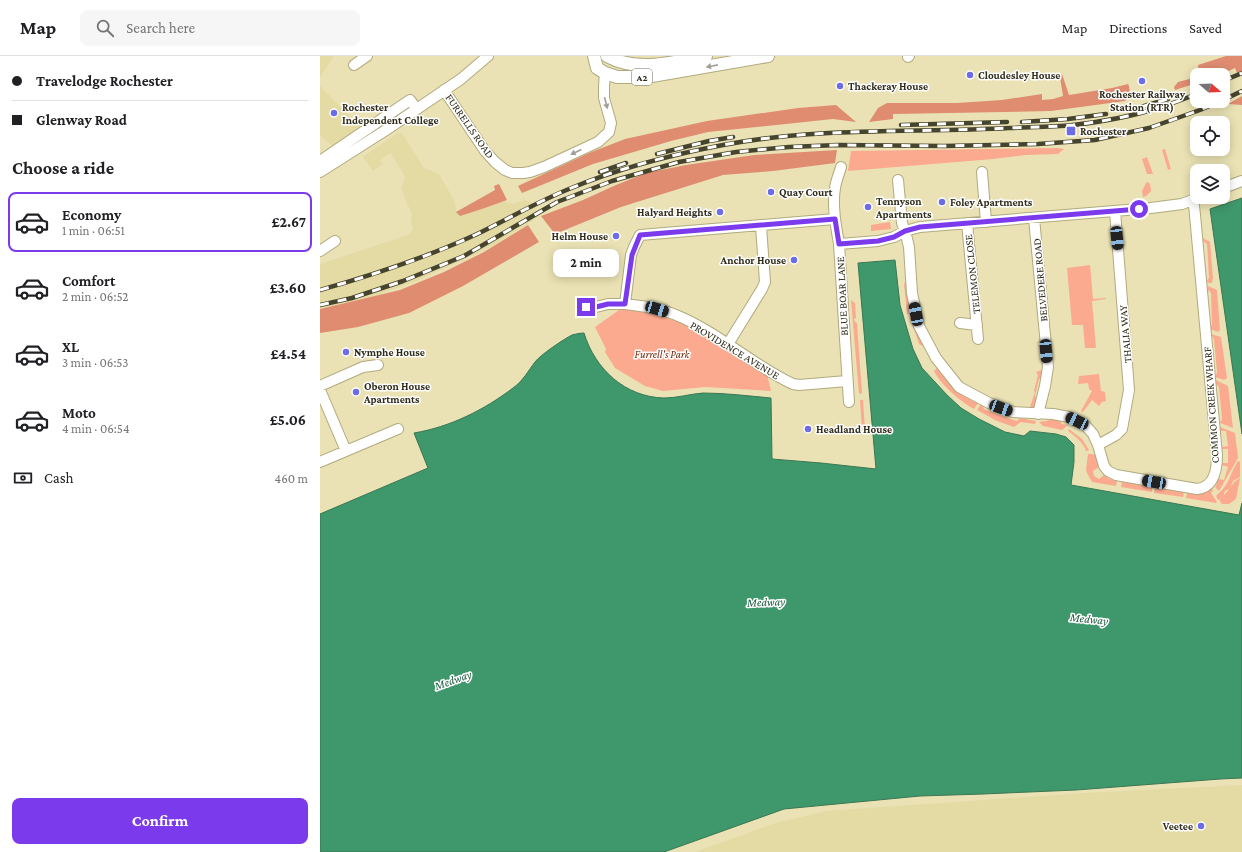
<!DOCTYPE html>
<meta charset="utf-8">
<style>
body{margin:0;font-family:"Crimson Pro",serif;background:#f6f6f6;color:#202124;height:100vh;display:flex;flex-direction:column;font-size:15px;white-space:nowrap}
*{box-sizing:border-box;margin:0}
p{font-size:13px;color:#757577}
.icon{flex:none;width:22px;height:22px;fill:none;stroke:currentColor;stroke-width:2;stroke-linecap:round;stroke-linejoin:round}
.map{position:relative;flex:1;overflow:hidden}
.side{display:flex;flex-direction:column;background:#fff;width:320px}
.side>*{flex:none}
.guide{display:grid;align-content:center;height:88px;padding:0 12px;background:#fff}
.needle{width:26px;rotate:109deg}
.buttons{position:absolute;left:870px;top:12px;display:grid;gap:8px}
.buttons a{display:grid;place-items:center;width:40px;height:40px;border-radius:8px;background:#fff;box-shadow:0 2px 10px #0003;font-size:20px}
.end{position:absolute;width:18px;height:18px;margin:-9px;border:5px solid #7c3aed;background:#fff;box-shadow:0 0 0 2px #fff}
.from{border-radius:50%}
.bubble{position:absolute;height:28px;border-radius:8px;background:#fff;box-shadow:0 2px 10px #0003;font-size:13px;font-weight:700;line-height:28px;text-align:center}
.car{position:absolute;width:12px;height:24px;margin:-12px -6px;border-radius:5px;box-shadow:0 0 3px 1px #0007;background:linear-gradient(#222 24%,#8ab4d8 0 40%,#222 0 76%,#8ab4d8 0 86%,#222 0)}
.guide b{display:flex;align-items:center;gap:14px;height:38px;font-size:15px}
.guide b+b{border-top:1px solid #e0e0e0}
.guide i{width:10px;height:10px;background:#202124}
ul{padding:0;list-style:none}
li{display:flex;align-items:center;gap:12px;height:60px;margin:0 8px 6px;padding:0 4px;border:2px solid transparent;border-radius:8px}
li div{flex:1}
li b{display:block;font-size:15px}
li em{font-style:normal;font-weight:700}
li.on{border-color:#7c3aed}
li>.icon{width:36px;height:36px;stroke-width:1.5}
h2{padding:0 12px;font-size:18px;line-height:48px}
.pay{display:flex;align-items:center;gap:10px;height:44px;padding:0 12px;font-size:15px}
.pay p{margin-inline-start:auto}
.button{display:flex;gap:8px;margin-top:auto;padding:8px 12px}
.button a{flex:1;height:46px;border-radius:8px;background:#7c3aed;color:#fff;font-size:16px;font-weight:700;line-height:46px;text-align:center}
header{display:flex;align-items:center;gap:24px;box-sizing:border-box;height:56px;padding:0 20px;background:#fff;border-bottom:1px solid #e0e0e0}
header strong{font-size:19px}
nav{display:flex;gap:22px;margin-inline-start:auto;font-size:14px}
.search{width:280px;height:36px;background:#f6f6f6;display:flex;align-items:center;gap:10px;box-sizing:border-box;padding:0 14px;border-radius:8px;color:#757577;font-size:15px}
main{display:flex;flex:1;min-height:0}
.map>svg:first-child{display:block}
.built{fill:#e3daa4}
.green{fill:#fcaa8f}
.forest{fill:#df8c71}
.water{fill:#3f976c;stroke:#3a7753}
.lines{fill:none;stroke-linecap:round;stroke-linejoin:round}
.minor-casing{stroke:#b1aa7e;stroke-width:12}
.major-casing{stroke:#b1aa7e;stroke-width:14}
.minor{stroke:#fff;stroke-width:10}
.major{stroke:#fff;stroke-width:12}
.rail-casing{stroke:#47442e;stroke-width:4.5}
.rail{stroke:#fff;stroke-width:3;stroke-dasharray:9;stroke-linecap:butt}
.oneway{fill:#a1a098}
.route{stroke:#7c3aed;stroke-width:5}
.poi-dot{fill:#6c6ce6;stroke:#fff;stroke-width:1.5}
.labels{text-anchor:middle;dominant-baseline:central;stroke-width:3;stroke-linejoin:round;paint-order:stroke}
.shield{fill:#fff;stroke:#6d6b5f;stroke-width:1}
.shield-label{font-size:10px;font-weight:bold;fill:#2f2c1a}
.poi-label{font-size:11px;font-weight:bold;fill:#2f2c1a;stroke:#fff;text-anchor:start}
.street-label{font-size:11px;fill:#2f2c1a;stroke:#fff}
.park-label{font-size:11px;font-style:italic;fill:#6d2406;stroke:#fff}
.water-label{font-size:12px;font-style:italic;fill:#1b5c3e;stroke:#fff}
</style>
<header>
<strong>Map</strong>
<div class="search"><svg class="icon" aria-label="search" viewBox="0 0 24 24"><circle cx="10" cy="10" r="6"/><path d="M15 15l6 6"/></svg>Search here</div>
<nav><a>Map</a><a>Directions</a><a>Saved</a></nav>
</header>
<main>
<section class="side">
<div class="guide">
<b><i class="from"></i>Travelodge Rochester</b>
<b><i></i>Glenway Road</b>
</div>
<h2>Choose a ride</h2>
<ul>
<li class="on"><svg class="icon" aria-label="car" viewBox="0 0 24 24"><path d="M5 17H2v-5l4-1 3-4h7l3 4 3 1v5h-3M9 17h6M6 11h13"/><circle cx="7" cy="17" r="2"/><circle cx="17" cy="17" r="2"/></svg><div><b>Economy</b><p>1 min · 06:51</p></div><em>£2.67</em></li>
<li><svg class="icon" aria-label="car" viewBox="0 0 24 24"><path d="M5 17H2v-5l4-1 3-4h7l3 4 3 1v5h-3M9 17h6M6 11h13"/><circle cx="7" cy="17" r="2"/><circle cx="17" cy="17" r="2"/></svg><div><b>Comfort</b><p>2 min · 06:52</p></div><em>£3.60</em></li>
<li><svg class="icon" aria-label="car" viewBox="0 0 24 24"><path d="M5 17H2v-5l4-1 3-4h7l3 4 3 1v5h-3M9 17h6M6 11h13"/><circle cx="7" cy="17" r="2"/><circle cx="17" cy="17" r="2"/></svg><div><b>XL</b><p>3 min · 06:53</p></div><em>£4.54</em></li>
<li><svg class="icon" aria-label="car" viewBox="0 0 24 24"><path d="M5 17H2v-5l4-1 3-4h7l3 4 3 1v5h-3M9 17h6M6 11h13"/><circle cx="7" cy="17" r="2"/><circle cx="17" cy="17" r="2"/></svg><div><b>Moto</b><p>4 min · 06:54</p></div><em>£5.06</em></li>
</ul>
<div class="pay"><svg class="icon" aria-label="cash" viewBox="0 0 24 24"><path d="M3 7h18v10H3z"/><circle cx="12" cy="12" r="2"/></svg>Cash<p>460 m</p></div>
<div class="button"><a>Confirm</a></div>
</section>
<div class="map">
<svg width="922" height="796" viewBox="0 0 922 796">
<rect width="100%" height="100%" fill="#eae2b4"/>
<path class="built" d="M0,0H14L0,21Z
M0,30L41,71L13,90L0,80Z
M78,77L79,78L82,77L104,112L119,118L135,146L136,155L140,160L162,153L184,145L193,148L205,144L212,147L220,160L174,189L156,198L94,226L57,239L0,253V208L88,179L93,173L91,163L92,159L81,132L85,121L73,101L70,97L60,104L63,108L53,115L43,101Z
M922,729V796H375L456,767L506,755L764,737Z"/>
<path class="green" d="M737,92L744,93L738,98L706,99L673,103L528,115L531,95Z
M845,93L851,113L848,114L842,94Z
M827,101L833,118H827L822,103Z
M828,126L830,128L831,135L826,140L823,141L822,135L826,127Z
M570,166L571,173L551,175V169Z
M883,182L890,186L893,222L892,227H888L887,225L889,222L887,188L883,185Z
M770,209L773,243L786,242V243L772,245L776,292H765L763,269H752L747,212Z
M587,224L592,257L587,258L584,228Z
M888,230L897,234L900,274L898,276L890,273L892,269L891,237L887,233Z
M531,244L535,247L536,262L534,263L535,266L537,267L542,337L539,338Z
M306,249L362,267L447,318L451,335L385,331L343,335L325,330L295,312L285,296L286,293L275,271Z
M594,261L615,308L603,290L599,288L590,262Z
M891,278L901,281L907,322L904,324L895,321L897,316L894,283Z
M619,310L625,318V323L652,345L658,347L654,353C640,345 621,329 614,315Z
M722,314V322L719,323L715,340L718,344L717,351L713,353L709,354L715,336L714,335L718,319L716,316Z
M779,318L781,335L785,336L786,345L782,346L779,350L772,344L763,356L761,355L772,335L769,333L768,327L758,328L759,320Z
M896,324L908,330L913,372L900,367L902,363L899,331L896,328Z
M540,344H543L545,373H542Z
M661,348L663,350L664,353L676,358L697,365L700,362L716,365L715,368L701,366L694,371L677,365L657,354Z
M736,362H739L742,368L748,369L742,374L723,370L719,366L726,365Z
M900,371L915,377L918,402L899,435L895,431L897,428L896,427L898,423L904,424L908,411L902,409V407H908V393H901V391L908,390L906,375H900Z
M749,373L762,383L769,394L766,395C764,387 755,380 748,375Z
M768,398H771L777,399L779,411L773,415L774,420L779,423L784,419L790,423L797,425L796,430L772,426L767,417L766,414Z
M918,405L920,406V421L913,425L910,432L905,435L903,441L898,444L896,440C911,427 909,419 918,405Z
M920,422L916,443L909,448H902L899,444C907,439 911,426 920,422Z
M802,426L832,431V436L801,431Z
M835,431L864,436L863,441L834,437Z
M891,431L893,434L891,437L897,446L896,447L866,442L867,437L875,438Z"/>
<path class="forest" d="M906,0H922V15L917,17L915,12L900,19H879L878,9Z
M742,18L749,39L792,32L808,28L809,30L810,39L805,45L731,55L573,58V63L549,66L558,52L567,47H637L682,44L722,38V44L733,43L743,40L740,21Z
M877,21V27L855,34L854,31L858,26Z
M922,40V49L908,48Z
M516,49L536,66L513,63L388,76L351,85L273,108L202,137L198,130L269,97L305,83L387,65L478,52Z
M517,94L515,107L453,115L403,119L301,151L235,178L221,160L263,144L296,129L326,117L366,109L434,99Z
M179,128L187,144L162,153L140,160L136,156L175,134L174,130Z
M208,169L219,186L143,230L89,257L38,271L0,277V253L80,234L124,216L164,196Z"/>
<path class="water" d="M922,142V378L890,153Z
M575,204L580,249L593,293L602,312L627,339L641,352L659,363L685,376L704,380L710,375L736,378L746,381L754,389V406L751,429L919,459L922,447V722L900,723L756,734L663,738L600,740L464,753L344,796H0V458L108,412L94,377C130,371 164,354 193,332C203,325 208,315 215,306C220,299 244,283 252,279C256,278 260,277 264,277C275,313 305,341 344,342C357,342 370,338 383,337C406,337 428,340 451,342L452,403L501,407L556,413L538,207Z"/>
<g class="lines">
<defs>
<path id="minor" d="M588,1L589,0
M34,9L47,0
M124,34L165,95L175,106L185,114L192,117H203L210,116L224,111L278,86L289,76L291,67L284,42V30L285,17
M0,105L90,44L97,53
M521,111C519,118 516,125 515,132C512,150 516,170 519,188L529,346
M0,116L66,74L141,23L168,0
M662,116L666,166
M578,124L582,167L585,175L589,191L592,237L599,270L616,302L639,331L669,347L693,356L733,358L749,361L765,369L773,378L778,389L784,410L788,415L796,419L877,433C895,431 897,413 897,399L875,159L874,150L871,145
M903,132L922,125
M714,162L728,311L725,330L718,358
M647,167L658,283
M519,188L558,185L574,181L585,175L600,171L831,152L862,148L880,141
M0,195L15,185
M305,248C322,250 339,252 356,259C398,276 432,309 473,328L479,329L527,325
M266,251H276L288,248H305L311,199L314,191L320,179L515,163
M640,267L657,269
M408,288L442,233L445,226L441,170
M0,330L43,311L58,309
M0,334L26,395
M778,389L796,379L802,373L809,334L795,155
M0,406L78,373"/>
<path id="major" d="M274,0L277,12L285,17L297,21H326L448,0
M287,0C318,17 354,6 386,0"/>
</defs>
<use href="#minor" class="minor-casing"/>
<use href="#major" class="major-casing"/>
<use href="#minor" class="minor"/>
<use href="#major" class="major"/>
<defs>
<path id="rail" d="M903,25L922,17
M903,44L922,35
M821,51L848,43
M702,66L748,63L786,58
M581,69L687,66
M337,98L389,85L413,81
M280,116L306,107
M0,234C53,219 105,202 155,179C186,164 217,146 249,133C299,112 350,99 403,89C497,71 594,77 689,72C711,71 732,71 753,69C780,66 813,60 838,52C851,48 864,43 877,38
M0,249L32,242L83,225L144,200L237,146L292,125L359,106L416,96L469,91L518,89L624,90L718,88L775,84L829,72L880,54L901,45"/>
</defs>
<use href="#rail" class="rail-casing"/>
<use href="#rail" class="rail"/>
</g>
<defs><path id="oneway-solid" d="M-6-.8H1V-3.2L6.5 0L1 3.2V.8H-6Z"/></defs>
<g class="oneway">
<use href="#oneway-solid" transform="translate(392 10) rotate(169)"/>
<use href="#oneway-solid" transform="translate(286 47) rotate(76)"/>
<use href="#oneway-solid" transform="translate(256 96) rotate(155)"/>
</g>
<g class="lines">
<path class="route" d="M266,251H276L288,248H305L312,199L320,179L515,163L519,188L558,185L574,181L585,175L600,171L819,153"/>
</g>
<g class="poi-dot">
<circle cx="650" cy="19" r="4"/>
<circle cx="822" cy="25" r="4"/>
<circle cx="520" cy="30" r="4"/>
<circle cx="14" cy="57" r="4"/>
<rect x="746" y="70" width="10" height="10" rx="2"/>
<circle cx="451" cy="136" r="4"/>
<circle cx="622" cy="146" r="4"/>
<circle cx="548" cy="151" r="4"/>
<circle cx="400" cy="156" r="4"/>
<circle cx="296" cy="180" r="4"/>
<circle cx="474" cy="204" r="4"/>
<circle cx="26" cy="296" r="4"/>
<circle cx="36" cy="336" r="4"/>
<circle cx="488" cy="373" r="4"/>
<circle cx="881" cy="770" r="4"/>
</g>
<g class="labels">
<rect class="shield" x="312" y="13" width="20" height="16" rx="3"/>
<g class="shield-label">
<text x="322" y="21">A2</text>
</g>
<g class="poi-label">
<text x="658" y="19">Cloudesley House</text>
<text x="528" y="30">Thackeray House</text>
<text x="822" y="38" text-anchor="middle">Rochester Railway<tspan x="822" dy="13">Station (RTR)</tspan></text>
<text x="22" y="51">Rochester<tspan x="22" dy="13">Independent College</tspan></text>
<text x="760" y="75">Rochester</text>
<text x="459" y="136">Quay Court</text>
<text x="556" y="145">Tennyson<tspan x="556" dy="13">Apartments</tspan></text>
<text x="630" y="146">Foley Apartments</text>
<text x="392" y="156" text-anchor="end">Halyard Heights</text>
<text x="288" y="180" text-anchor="end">Helm House</text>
<text x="466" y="204" text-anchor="end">Anchor House</text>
<text x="34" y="296">Nymphe House</text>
<text x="44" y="330">Oberon House<tspan x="44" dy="13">Apartments</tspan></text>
<text x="496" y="373">Headland House</text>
<text x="873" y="770" text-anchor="end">Veetee</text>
</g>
<g class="street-label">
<text transform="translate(150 70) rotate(55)">FURRELLS ROAD</text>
<text transform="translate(652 218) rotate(-96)">TELEMON CLOSE</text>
<text transform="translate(720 224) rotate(-95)">BELVEDERE ROAD</text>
<text transform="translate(522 240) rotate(-93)">BLUE BOAR LANE</text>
<text transform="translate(805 278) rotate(-95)">THALIA WAY</text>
<text transform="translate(415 294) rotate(31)">PROVIDENCE AVENUE</text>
<text transform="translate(891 349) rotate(-94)">COMMON CREEK WHARF</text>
</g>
<g class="park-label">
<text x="342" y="298">Furrell's Park</text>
</g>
<g class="water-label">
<text transform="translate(446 546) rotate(-2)">Medway</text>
<text transform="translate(769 563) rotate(6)">Medway</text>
<text transform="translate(133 624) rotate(-20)">Medway</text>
</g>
</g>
</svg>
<div class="buttons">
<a><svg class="needle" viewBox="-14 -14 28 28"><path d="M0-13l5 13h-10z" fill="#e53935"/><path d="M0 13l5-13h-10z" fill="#757577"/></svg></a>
<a><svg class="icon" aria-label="locate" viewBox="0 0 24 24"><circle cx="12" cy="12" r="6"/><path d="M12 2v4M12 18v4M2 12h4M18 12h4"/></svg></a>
<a><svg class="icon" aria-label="layers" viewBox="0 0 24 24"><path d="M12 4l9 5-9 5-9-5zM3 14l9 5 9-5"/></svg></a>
</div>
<i class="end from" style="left:819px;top:153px"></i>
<i class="end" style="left:266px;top:251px"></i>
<div class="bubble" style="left:233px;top:193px;width:66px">2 min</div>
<i class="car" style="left:797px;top:182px;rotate:174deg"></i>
<i class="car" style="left:337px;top:253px;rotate:107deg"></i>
<i class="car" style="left:596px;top:258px;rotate:349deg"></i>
<i class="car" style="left:726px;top:295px;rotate:175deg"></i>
<i class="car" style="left:681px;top:352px;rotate:110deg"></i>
<i class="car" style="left:757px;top:365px;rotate:295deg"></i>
<i class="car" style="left:834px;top:426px;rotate:280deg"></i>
</div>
</main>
